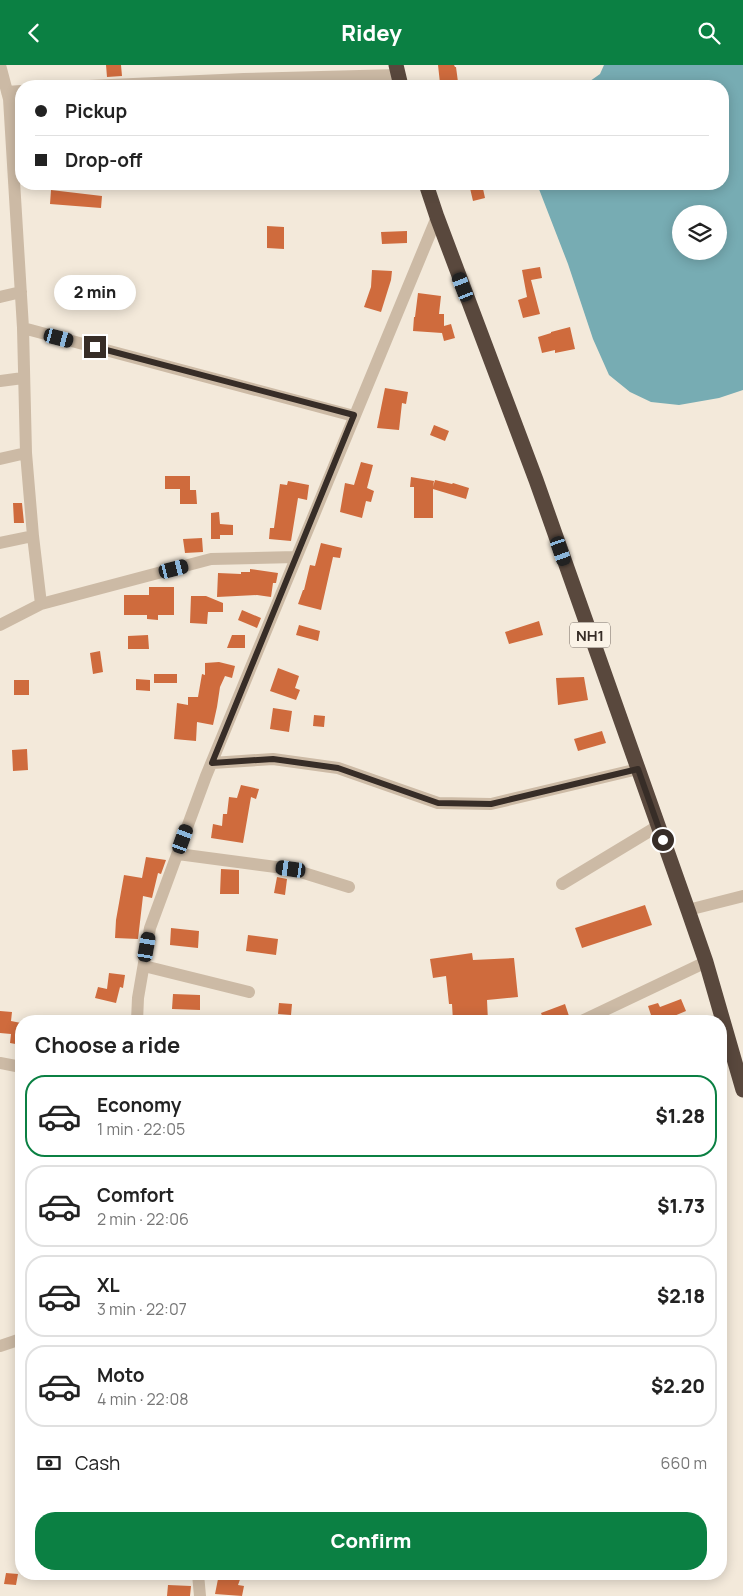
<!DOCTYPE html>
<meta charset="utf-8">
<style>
body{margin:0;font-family:Manrope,sans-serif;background:#f2f2f2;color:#222;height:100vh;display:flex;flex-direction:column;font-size:19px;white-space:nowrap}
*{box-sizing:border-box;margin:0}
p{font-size:16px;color:#767676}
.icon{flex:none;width:28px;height:28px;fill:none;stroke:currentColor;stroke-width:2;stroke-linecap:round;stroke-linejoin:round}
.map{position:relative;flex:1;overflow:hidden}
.panel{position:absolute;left:15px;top:950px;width:712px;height:565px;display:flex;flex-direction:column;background:#fff;border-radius:20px;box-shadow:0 2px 12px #0003}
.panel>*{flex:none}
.guide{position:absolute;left:15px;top:15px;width:714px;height:110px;border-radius:20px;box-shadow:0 2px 12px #0003;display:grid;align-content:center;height:110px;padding:0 20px;background:#fff}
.controls{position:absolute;left:672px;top:140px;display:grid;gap:10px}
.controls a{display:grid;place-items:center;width:55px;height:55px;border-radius:50%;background:#fff;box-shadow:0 2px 12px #0003;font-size:25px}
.end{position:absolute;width:22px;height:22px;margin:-11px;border:6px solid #372d27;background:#fff;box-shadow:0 0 0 2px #fff}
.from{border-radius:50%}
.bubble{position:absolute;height:35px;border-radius:18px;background:#fff;box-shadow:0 2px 12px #0003;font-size:16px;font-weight:800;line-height:35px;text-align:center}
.car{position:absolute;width:15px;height:30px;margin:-15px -8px;border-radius:6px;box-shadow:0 0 4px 1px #0007;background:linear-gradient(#222 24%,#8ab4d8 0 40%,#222 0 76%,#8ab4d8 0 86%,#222 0)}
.guide b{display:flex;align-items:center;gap:18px;height:48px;font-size:19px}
.guide b+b{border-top:1px solid #e0e0e0}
.guide i{width:12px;height:12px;background:#222}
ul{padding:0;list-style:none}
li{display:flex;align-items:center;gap:15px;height:82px;margin:0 10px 8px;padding:0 10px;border:2px solid #e0e0e0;border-radius:20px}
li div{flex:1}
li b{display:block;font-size:19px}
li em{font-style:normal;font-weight:800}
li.selected{border-color:#0b8043}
li>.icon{width:45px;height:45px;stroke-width:1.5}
h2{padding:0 20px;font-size:22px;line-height:60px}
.pay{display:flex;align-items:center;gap:12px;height:55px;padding:0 20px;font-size:19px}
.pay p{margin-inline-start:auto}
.button{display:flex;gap:10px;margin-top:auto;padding:10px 20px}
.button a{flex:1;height:58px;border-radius:20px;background:#0b8043;color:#fff;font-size:20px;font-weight:800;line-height:58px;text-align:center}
header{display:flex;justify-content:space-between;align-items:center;height:65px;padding:0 20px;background:#0b8043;color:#fff;font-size:22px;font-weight:800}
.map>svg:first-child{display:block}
.water{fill:#77acb3;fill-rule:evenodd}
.building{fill:#cf6b3d}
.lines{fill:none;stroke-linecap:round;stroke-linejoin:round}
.minor{stroke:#ccbaa5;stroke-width:12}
.highway{stroke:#59483d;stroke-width:15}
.route{stroke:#372d27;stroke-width:6}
.labels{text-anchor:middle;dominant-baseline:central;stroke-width:4.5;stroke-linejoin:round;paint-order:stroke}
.shield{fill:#fbf3e7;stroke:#726861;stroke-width:1}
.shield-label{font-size:15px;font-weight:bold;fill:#372d27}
</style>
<header><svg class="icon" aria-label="back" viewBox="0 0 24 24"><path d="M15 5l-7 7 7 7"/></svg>Ridey<svg class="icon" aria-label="search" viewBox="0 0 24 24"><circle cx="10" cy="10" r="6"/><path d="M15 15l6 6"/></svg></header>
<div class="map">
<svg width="743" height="1531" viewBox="0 0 743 1531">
<rect width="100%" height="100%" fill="#f3e9da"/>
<path class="water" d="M604,0H743V325L719,333L679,340L651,337L630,327L609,310L593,274L568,199L537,119H722V21H583L600,9ZM681,149H719V186H681Z"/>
<path class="building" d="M106,0H121L122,11L107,12Z
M438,0H454L455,2H456L458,17L440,18Z
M469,119H482L485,133L473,136Z
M51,125L102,131L101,143L50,139Z
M267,161L284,162V184L267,183Z
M407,166V178L382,179L381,167Z
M540,202L542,213L531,215L540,249L523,253L518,235L527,232L522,205Z
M372,205L392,206L391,215L381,247L364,242L371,222Z
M418,228L441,231L439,249H444V261L451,259L455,273L444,276L442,268L413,266L414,252H415Z
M570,262L575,284L555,288V285L542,288L538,272L551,268V267Z
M385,323L408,327L406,339L402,338L399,365L377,363Z
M434,360L449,366L445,376L430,370Z
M361,397L373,400L367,423L374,426L371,437L366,436L362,453L340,447L345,418L354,420Z
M165,411H190V425H196L197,439H180V424H165Z
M411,412L434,416L433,422L435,415L452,419L453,418L469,423L466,434L433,424V453H414V422H410Z
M288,416L309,420L307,435L298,433L291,476L269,474L270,463H274L280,419L287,420Z
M13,438H22L24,458H14Z
M219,447L220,459L233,460V470H220V474H211V448Z
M202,473L203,487L185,488L183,474Z
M321,478L342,483L340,493L333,492L321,545L298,539L303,525H304L310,500L315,501Z
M250,504L278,508L276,518H273L271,532L257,530L217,532L218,508L241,509V507H250Z
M149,522H174V550H158V555L147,554V550H124V530H149Z
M191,531H206L223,538V547H208L207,559L190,558Z
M242,545L261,553L257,563L238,555Z
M539,556L543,570L509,579L505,567Z
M299,560L320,566L318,576L296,570Z
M148,570L149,584H128V571Z
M232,570H245V583H227Z
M100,586L103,607L93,609L90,588Z
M219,597L235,601L232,613L225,611L220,622L217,642L213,660L197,657L196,676L174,674L177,638L188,640V632H198L202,609L205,610V598Z
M278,603L299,611L295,623L300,625L296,635L270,626Z
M154,609H177V618H154Z
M584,612L588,635L558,640L556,613Z
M136,614L150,615V626L136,625Z
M14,615H29V630H14Z
M273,643L292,646L289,667L270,664Z
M314,650L325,651L324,662L313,661Z
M602,666L606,678L578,686L574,674Z
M27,684L28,705L13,706L12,685Z
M241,720L259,724L256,734L251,732L243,778L211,773L213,759L222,761L223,749H227L229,732L237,733Z
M146,792L166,795L161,809L158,808L152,833L143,831L138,874L115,873L116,855L124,810L142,813Z
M221,804L239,805V829H220Z
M277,812L287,814L285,830L274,828Z
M645,840L652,860L582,883L575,863Z
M171,863L199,866L198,883L170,880Z
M248,870L278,874L276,890L246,886Z
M472,888L473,895L514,893L518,932L487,935L488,956H453L452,939H449L446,911L433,913L430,894Z
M109,908L125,910L123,923L120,922L116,938L95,933L98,922L107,924Z
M173,929L200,930V945L172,944Z
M681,934L686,946L667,954L653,956L648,941L658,938L660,942Z
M279,938L292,939L291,950L278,949Z
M565,939L570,954L564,956H544L541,948Z
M0,946L12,947L11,956L21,958V980L10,978L11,969L0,968Z
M6,1508L18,1509L16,1520L4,1519Z
M219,1509H242L238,1520L244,1521L242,1531L215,1529Z
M168,1520L191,1521L190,1531H167Z"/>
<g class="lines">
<path class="minor" d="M0,0L9,34L23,263L26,388L33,471L41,539
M89,21L244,14L398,10
M7,27L21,26
M0,232L21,227
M23,263L354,351
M0,316L23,313
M0,394L26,388
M0,478L33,471
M0,560L41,539L211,494L296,492
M212,698L273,694L338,703L438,738L491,739L638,704
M178,789L291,804L349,822
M562,819L658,761
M688,845L743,831
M144,901L249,927
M137,956L138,933L150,863L206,711L437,152
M582,956L706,897
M0,998L21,1002
M0,1281L21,1274
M198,1509L200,1531"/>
<path class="highway" d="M396,0L401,21
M426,119L437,152L536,415L688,845L706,897L743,1025"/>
</g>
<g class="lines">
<path class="route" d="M95,282L354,350L212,698L273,694L338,703L438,738L491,739L638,704L663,775"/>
</g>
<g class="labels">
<rect class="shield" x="570" y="557.5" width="40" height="25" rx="4"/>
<g class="shield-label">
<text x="590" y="570">NH1</text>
</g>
</g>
</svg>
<div class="controls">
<a><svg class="icon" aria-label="layers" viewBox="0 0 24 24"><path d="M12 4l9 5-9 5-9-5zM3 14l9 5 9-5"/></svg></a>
</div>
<i class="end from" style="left:663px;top:775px"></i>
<i class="end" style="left:95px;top:282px"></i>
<div class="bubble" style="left:54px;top:210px;width:82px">2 min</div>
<i class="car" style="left:463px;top:222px;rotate:339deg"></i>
<i class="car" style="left:59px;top:273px;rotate:105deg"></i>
<i class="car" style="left:561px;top:486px;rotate:161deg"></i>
<i class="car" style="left:174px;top:504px;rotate:76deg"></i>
<i class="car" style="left:183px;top:774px;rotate:20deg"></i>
<i class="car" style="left:291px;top:804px;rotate:278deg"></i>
<i class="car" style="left:147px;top:882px;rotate:10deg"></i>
<div class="guide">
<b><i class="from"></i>Pickup</b>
<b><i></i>Drop-off</b>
</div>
<section class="panel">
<h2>Choose a ride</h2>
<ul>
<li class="selected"><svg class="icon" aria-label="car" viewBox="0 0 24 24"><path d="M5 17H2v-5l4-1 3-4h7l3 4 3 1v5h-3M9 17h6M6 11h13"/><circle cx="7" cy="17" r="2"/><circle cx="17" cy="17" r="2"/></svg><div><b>Economy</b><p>1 min · 22:05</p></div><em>$1.28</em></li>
<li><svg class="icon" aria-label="car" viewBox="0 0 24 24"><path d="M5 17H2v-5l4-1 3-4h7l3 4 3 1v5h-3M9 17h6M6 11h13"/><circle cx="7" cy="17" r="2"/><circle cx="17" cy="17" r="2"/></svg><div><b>Comfort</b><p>2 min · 22:06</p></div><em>$1.73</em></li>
<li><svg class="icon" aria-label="car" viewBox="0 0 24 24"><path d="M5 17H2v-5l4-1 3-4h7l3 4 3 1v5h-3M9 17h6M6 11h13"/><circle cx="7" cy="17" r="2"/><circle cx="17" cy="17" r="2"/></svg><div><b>XL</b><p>3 min · 22:07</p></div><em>$2.18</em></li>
<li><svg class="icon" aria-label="car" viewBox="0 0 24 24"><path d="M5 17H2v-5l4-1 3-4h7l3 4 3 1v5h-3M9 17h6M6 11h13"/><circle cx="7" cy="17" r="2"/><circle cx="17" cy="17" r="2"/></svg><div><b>Moto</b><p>4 min · 22:08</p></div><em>$2.20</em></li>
</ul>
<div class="pay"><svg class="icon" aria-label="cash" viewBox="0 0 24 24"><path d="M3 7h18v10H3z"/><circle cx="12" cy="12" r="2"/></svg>Cash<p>660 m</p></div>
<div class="button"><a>Confirm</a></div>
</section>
</div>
